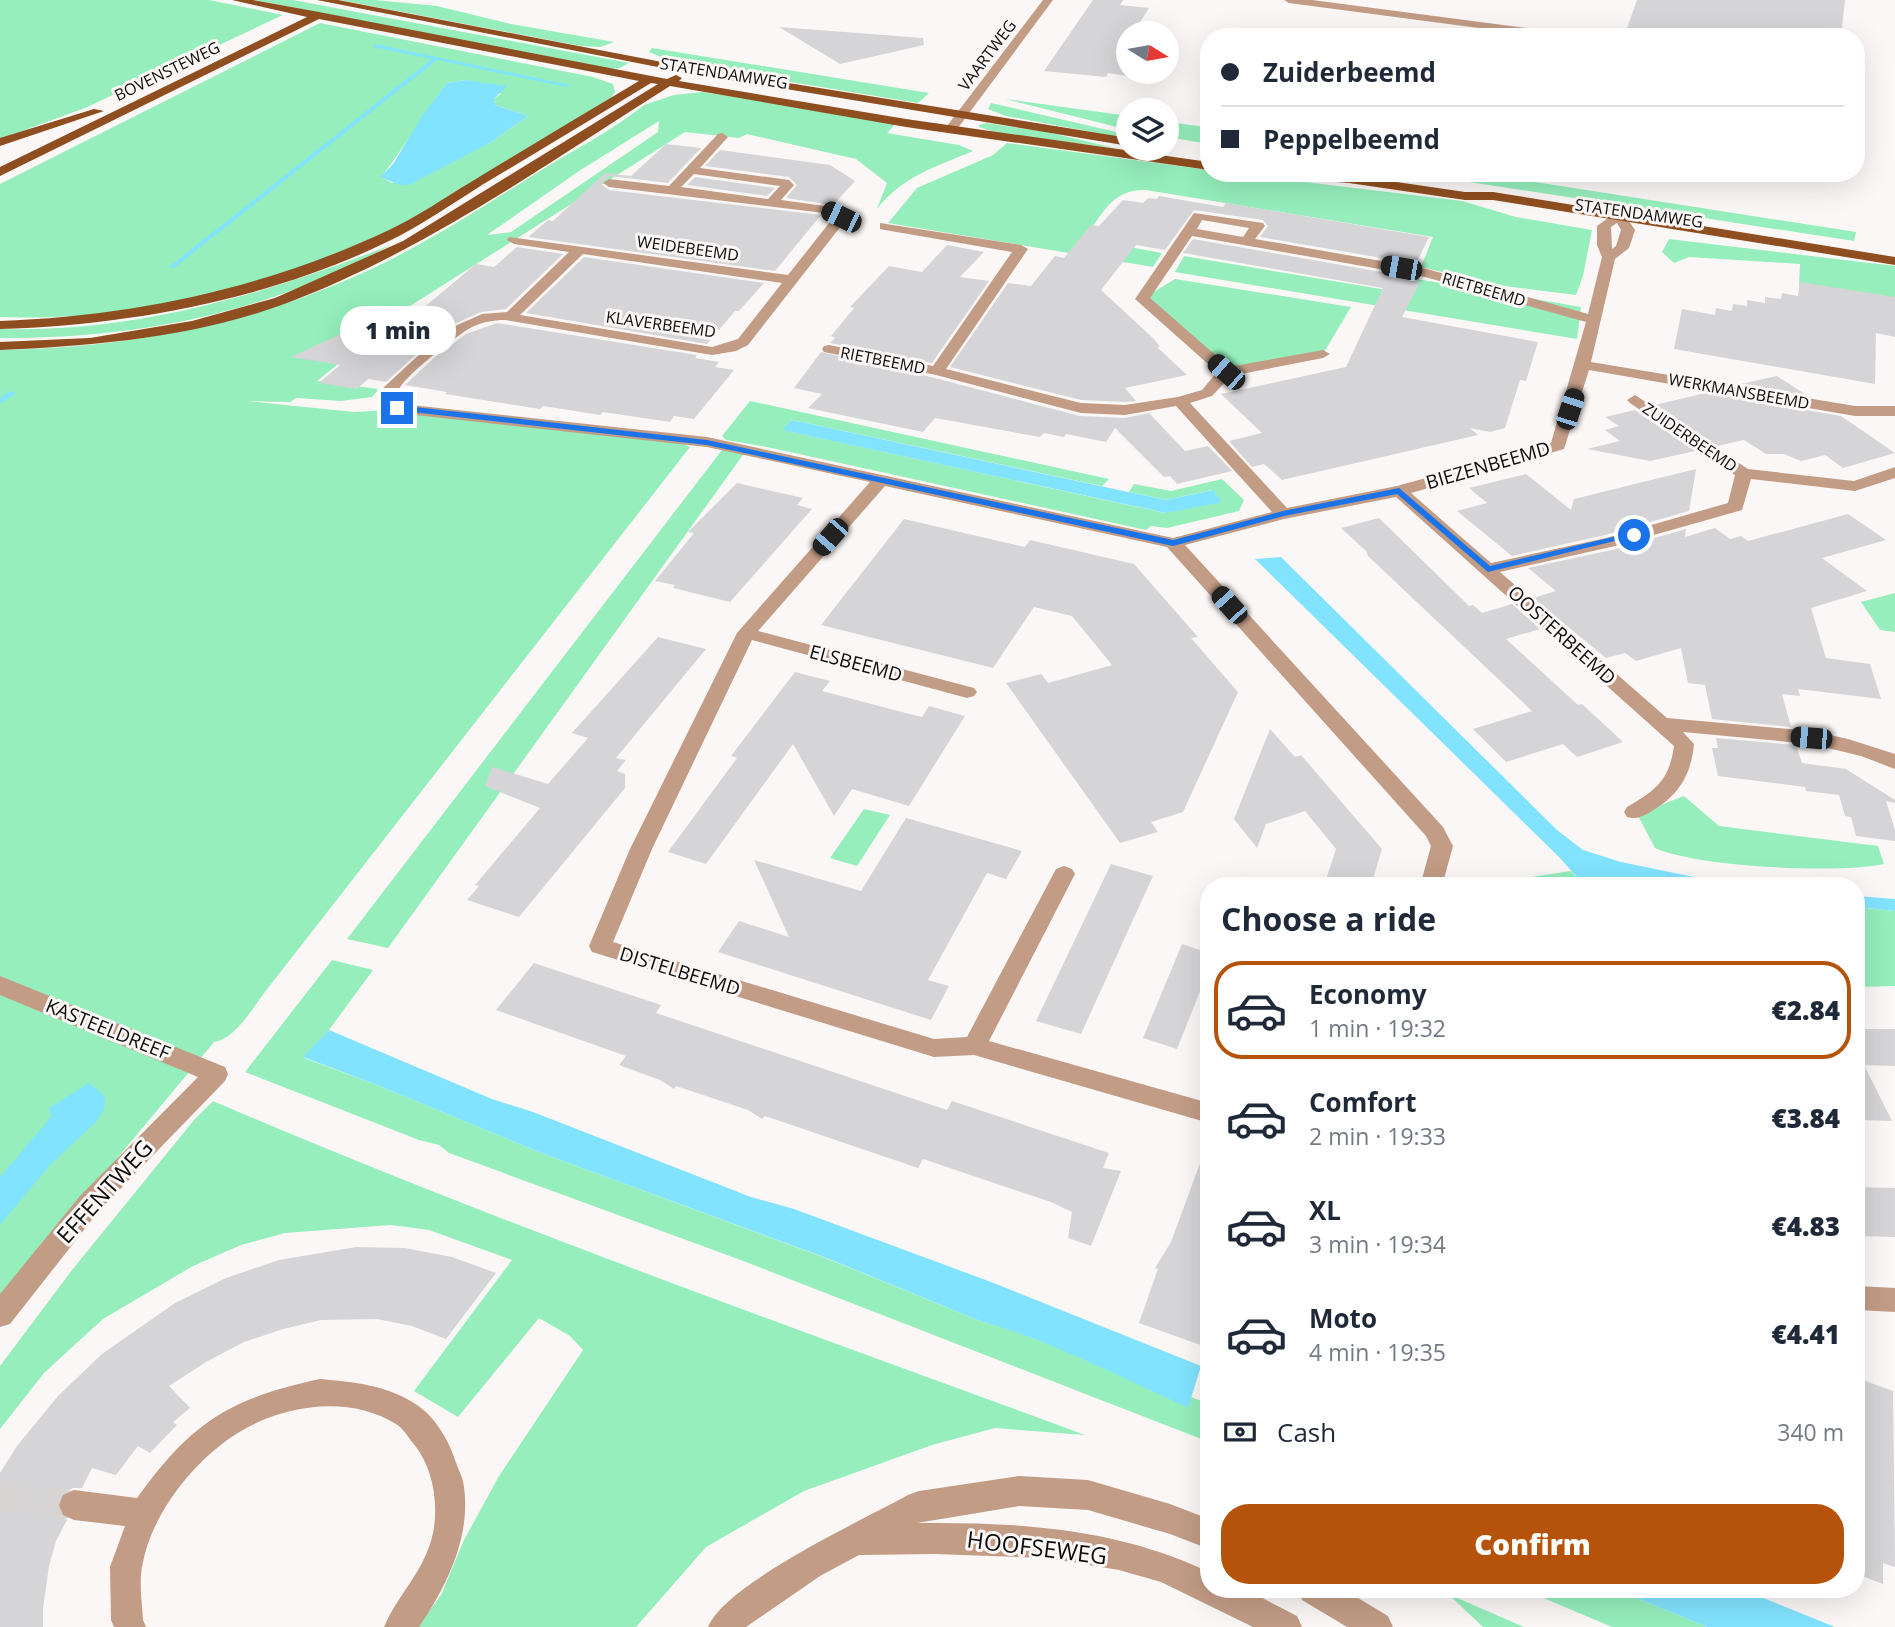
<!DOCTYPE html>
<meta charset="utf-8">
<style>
body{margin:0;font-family:"Open Sans",sans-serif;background:#f2f2f3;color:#1f2937;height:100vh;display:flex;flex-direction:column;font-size:26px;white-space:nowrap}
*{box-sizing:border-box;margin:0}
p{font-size:23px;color:#747a83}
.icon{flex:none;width:38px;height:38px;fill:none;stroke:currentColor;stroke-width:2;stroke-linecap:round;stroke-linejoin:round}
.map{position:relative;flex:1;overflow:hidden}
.side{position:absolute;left:1200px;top:877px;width:665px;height:721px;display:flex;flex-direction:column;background:#fff;border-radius:28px;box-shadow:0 7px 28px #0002}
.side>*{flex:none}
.top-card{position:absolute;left:1200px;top:28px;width:665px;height:154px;border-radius:28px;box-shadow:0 7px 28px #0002;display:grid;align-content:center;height:154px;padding:0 21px;background:#fff}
.needle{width:46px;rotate:101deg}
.buttons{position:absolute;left:1116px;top:21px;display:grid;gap:14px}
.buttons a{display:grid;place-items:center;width:63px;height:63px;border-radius:50%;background:#fff;box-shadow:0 7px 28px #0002;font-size:35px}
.end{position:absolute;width:32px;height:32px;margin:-16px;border:9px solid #1a73e8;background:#fff;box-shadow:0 0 0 4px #fff}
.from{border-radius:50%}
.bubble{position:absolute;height:49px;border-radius:24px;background:#fff;box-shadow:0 7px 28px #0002;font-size:23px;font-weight:800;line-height:49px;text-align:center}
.car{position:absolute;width:21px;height:42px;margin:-21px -10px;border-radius:9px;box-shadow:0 0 5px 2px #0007;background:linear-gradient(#222 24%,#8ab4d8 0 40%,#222 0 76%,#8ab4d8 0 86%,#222 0)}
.top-card b{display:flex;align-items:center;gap:24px;height:66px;font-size:26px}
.top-card b+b{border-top:2px solid #e0e1e3}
.top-card i{width:18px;height:18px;background:#1f2937}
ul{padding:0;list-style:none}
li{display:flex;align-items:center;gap:21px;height:98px;margin:0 14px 10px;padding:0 7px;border:4px solid transparent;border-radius:28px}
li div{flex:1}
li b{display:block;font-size:26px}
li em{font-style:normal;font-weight:800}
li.current{border-color:#b45309}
li>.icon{width:63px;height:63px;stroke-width:1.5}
h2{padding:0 21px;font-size:32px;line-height:84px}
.pay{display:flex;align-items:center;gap:18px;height:77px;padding:0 21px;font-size:26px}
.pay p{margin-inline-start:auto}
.action{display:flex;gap:14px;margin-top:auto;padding:14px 21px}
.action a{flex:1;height:80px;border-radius:28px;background:#b45309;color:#fff;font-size:28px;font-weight:800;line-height:80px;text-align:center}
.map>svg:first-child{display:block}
.green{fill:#95eebc;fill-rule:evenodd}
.water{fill:#82e3fe}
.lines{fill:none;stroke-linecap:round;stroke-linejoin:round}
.stream{fill:#82e3fe;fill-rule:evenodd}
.building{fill:#d5d4d7}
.minor-tunnel{stroke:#d7d4d3;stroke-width:28;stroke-dasharray:28 14;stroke-linecap:butt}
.minor{fill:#c29c85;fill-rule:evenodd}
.major{fill:#8f4e1f;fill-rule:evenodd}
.route{fill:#1a73e8}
.labels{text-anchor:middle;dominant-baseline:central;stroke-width:6;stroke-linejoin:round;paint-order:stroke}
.far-street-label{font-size:16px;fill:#0d0c0c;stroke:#fbf7f6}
.street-label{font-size:19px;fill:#0d0c0c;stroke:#fbf7f6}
.near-street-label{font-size:23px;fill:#0d0c0c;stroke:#fbf7f6}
</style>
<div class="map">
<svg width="1895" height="1627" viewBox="0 0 1895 1627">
<rect width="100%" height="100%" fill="#fbf7f6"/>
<path class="green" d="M0,0H209L283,15L85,108L0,139Z
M254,0H293L629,63L620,68L609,69Z
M340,0H375L437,6L511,24L614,42L600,47L581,46Z
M320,23L593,77L613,84L615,92L611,98C540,141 470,189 396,227C276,288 135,322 0,317V184ZM465,80L501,94L494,99L495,105L528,116L490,143L392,183L381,177C404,148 423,114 447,83Z
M652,48L929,93L918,103L675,63L649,52Z
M703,92L896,123L887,133L959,145L973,151C935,167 903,176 877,209L887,183L856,159L747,134L739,138L685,132L410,306L317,381L379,389L372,397L341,401L296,398L290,402L247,401L354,412L391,410L679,442L690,447L268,988C255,1004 236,1039 214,1042L0,1299V350C136,348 267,321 390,260C439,235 486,205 532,176C569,152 611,132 644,105L674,95ZM659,121L658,132L511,232L487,235L579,171Z
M1005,99L1129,116V130Z
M991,103L1129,135V139L1006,116L988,109Z
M1167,122L1199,126L1209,131V144L1167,137Z
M986,123L1047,132L1115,148L1001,134L979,127V125Z
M1007,143L1209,170V173H1230L1462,201L1516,217L1592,230L1583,276L1576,295L1497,285L1421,267L1433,237L1146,190C1111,189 1103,214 1084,239L1162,253L1153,267L888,223L917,188L993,155Z
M1411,173H1478L1856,232L1854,241Z
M1669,239L1895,266V300L1799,286L1800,264L1689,257L1674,263L1662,252Z
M391,245C271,312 137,339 0,338V329C137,333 265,294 391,245Z
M1184,256L1411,294L1417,279L1581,307L1577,339L1175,272Z
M1175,279L1351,307L1323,354L1226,372L1142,299Z
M750,401L1109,479L1102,486L792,420L783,430L1165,513L1221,501L1212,490L1166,500L1129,492L1134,484L1171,491L1222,479L1244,500L1239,511L1167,528L1151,526L1146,530L767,447L726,440L722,436Z
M722,450L745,452L388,948L347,939Z
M1895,593V632L1880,630L1861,602Z
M1684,796L1719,826L1878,846L1884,864C1840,874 1696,867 1655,848L1637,814Z
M864,809L890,815L857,866L830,858Z
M1571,871L1584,885H1504L1505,881Z
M1866,908L1895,911V986L1857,987V917Z
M332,960L373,970L329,1030L304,1058L377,1085L544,1154L828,1259L980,1321C1052,1340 1120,1376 1187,1407L1191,1397L1209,1404V1442L738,1259L449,1153L439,1145L419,1140L245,1072Z
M213,1101C499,1224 793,1327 1085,1435L995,1428L932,1445L804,1491L706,1547L636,1627H417L441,1595L464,1540L499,1476L583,1350L570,1336L539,1318L458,1417L414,1391L512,1260L429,1230L391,1225L285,1233L241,1245L193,1266L103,1319L44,1373L0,1429V1366L72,1270L194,1120Z
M1522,1589H1615L1707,1627H1612Z
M1448,1594L1524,1627H1483Z"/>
<path class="water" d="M465,80L507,86L494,99L495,105L528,116L490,143L409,185H400L380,177L393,164L422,116L447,83Z
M792,420L1166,500L1213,490L1222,502L1166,513L782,430Z
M1281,557L1557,830L1583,850L1621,862L1733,885H1584L1559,857L1255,559Z
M1857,896L1895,899V911L1867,908L1857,917Z
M329,1030L492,1099L533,1112L751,1197L794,1209L991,1282L1201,1366L1188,1408C1120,1377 1052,1341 980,1321L829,1259L544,1154L377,1085L303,1057Z
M89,1083L105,1096L104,1109L97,1121L50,1165L0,1225V1177L46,1123L51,1116L49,1108Z
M1615,1589H1741L1835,1627H1707Z"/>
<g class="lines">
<path class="stream" d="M375,44L570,85L567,87L437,60L174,268H170V266L432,59L373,47Z
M9,391L16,393L0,404V398Z"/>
</g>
<path class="building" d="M1093,0H1123L1120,5L1149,8L1134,32L1146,33H1129V72H1148L1142,78L1108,73L1106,77L1044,71Z
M1637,0H1845L1841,37H1670L1626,31Z
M779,27L923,38L924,45L840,64Z
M666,144L701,148L668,183L609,176L601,184L609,190L821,215L775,271L528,237L548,220L553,221L605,173L631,176Z
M720,150L830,165L855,181L833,205L786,198L797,185L789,177L705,166Z
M695,177L775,188L767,196L687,185Z
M1159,196L1223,207L1226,203L1429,237L1416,264L1260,237L1268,226L1263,220L1194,210L1165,250L1136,245L1101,290L1154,339L1160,347H1157L1187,375L1125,388L1136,401L1125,402L1081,400L950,367L1008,283L1031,286L1055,256L1064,258L1091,225L1099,226L1123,200L1143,203L1148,198L1157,199Z
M1193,239L1410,277L1408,280L1420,282L1402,317L1538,342L1526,381L1520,380L1505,428L1490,432L1470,428L1478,435L1282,480L1264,464L1252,467L1229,441L1262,433L1221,394L1346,367L1383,288L1183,253Z
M947,245L984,252L960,277L989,281L932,363L830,343L835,338L831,336L854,308L850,307L889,266L922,272Z
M517,247L563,254L506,309L481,312L445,328L386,382L368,379L357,389L319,383L340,365L291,357L397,308L415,315L476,264L494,267Z
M584,257L764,283L739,311H735L707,344L526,313Z
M1800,282L1895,297V337L1876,333L1875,384L1674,349L1682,309L1715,315L1716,308L1732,311L1733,304L1747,306V300L1765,303V297L1781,299L1782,293L1798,296Z
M497,323L697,355L695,358L719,362L715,367L734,370L694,419L674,416L670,422L603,412L600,415L543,406L540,409L445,394L447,392L405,385L435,357L466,334Z
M821,352L935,378L1080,416L1125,418L1149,413L1185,451L1208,446L1232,471L1177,484L1170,476L1164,477L1115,428L1106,442L1066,434L1064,437L1044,433L1040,437L935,418L923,432L808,408L822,394L794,388Z
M1777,376L1808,396L1741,384Z
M1705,393L1841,416L1895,453L1843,468L1825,455L1801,461L1784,454H1766L1744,440L1717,446L1655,405Z
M1635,410L1695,451L1650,461L1587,449L1620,441L1605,430L1619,426L1605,417Z
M1696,469L1689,511L1605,535L1512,556L1457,511L1487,503L1469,488L1526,474L1571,510L1574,499Z
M737,483L803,498L797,505L812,509L730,602L673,588L675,585L655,581L694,533L688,532Z
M1848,514L1886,540L1822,558L1867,591L1811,608L1826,658L1870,664L1881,699L1798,689L1800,696L1782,694L1791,727L1712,719L1705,685L1688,683L1681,648L1636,661L1625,653L1606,658L1533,598L1556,591L1528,568L1616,549L1686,529L1685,537L1715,528L1730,539L1741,536L1748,541Z
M1379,518L1469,606L1473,605L1482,613L1512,604L1540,629L1506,639L1578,705L1582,704L1623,742L1577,757L1563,744L1506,762L1473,729L1532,711L1368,556L1366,551L1341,528Z
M904,519L1025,547L1030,540L1134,564L1198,637L1191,638L1238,692L1183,812L1151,822L1158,832L1120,843L1006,683L1041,674L1048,683L1112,665L1072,616L1034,607L993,668L821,625Z
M658,637L706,649L616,758L626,760L617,771L625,774V788L519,917L467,900L479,886L475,885L540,808L485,786L492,767L548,784L588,738L572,733Z
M795,672L830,681L822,691L902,712L922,717L929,706L965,716L909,806L852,789L834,816L793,744L706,864L668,852L737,758L731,756Z
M1270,729L1295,757L1301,755L1382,849L1371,886H1324L1336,849L1305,811L1266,824L1257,848L1234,819Z
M1716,738L1796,745L1802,763L1846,769L1895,800V803L1886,801L1895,830V841L1856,836L1851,817L1845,816L1839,795L1806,791L1805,787L1718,776L1712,748H1718Z
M906,818L1022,851L1006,879L987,873L928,980L949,986L931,1020L718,952L739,921L789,937L754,860L861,891Z
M1111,864L1153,876L1081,1034L1036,1021Z
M1182,944L1209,953V992L1201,989L1177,1049L1143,1038Z
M534,963L661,1005L656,1013L947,1110L952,1101L1109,1153L1103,1168L1121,1171L1091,1246L1068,1238L1072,1212L1051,1202L923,1159L918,1168L765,1116L762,1119L748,1110L676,1086L674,1089L660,1080L619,1065L626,1056L496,1010Z
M1857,1029H1895V1066L1864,1065L1892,1121L1857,1120Z
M1206,1147H1209V1348L1139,1323L1158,1269L1155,1268L1171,1242Z
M1857,1187L1895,1188V1237L1857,1236Z
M356,1247L405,1248L452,1257L496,1273L446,1339L412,1326L377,1319L321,1320L283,1329L244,1342L206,1362L169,1386L190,1408L173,1422L177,1425L150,1453L138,1446L116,1475L92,1468L82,1488H73L61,1494L57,1506L61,1516L67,1520L56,1541L49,1566L43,1608V1627H0V1473L17,1446L58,1396L102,1354L175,1303L226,1278L279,1260Z
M1857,1378L1893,1391L1895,1567L1883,1563V1584L1857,1574Z"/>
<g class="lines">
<path class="minor-tunnel" d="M0,1498L74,1505"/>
<path class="minor" d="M1043,0H1053L955,132H947V126Z
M1284,0H1312L1573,34L1578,37H1547L1289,3Z
M722,133L728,137L700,168L789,180L794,185L781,200L832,207L848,217L748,345L736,351L712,355L505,320C493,320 483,322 472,327C457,335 407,374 399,389C396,394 399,399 402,404L707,437L1173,538L1272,512L1176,406L1125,415L1081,413L936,375L824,352L822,349L824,346L829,345L933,366L1012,252L885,230L880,229V223L1021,245L1028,249L946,369L1081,403L1125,405L1178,397L1202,390L1217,372L1135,299L1194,213L1263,223L1265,226L1255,239L1427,269L1588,314L1602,257L1597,245V226L1618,211L1623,212L1635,230L1629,248L1615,259L1591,362L1855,406H1895V416H1855L1589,370L1564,449L1411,493L1491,563L1606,538L1728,503L1735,475L1630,403L1627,400L1635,395L1748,469L1854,481L1895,467V478L1855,491L1751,479L1742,510L1615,546L1500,572L1667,718L1811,731L1848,739L1895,754V769L1861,756L1811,744L1683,732L1694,744C1691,775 1679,795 1652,811C1643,816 1637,820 1627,817L1624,812L1627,807C1656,790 1669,781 1674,746L1396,497L1284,519L1185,545L1443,827L1453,846L1442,886H1420L1431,846L1426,836L1167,547L885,486L758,631L974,688L977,692L974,696L967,698L752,640L652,849L613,942L934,1039L967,1037L1056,869L1064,866L1072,869L1075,874L989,1041L1209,1103V1123L974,1055L934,1057L592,952L589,946L630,849L737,633L870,482L707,447L397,413L391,411L382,397L383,388L446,330L482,314L507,312L569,252L514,244L507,240L509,237L788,275L833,218L824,213L609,187L603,183L609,179L669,186L718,134ZM694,174L780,186L768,199L681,187ZM1202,220L1249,228L1243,237L1197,229ZM1617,223L1621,230L1616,246L1612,249L1611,227ZM1192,236L1425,277L1586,322L1551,443L1397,486L1287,508L1190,403L1212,396L1231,376L1323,358L1330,354L1323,350L1229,367L1150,298ZM583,254L782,283L738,339L712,347L520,315Z
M0,976L225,1067L228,1074L225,1081L98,1212L10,1324L0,1327V1294L80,1196L198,1077L0,995Z
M1857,1286L1895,1288V1312L1857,1310Z
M320,1379C353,1382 388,1385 417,1405C434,1416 448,1439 454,1457C457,1467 463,1477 464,1487C471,1538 446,1587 419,1627H384C398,1594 425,1571 433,1533C439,1503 433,1467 413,1443C408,1437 403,1428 396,1424C346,1393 276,1406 230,1438C190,1466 150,1517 142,1567C139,1583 142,1603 143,1620L146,1627H114L111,1620L110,1567L125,1526L74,1520L63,1515L59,1505L63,1495L74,1490L137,1498C192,1422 228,1399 320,1379Z
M1019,1476L1088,1480L1170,1504L1209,1519V1549L1170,1534L1088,1510L1019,1506L917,1523C1018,1522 1117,1528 1209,1572V1589H1245L1297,1616L1302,1627H1253L1161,1582L1119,1570L1046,1558L935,1554L859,1555L820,1576L746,1627H708C726,1583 863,1520 908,1495L919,1491Z
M1297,1589H1343L1388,1616L1393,1627H1347L1302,1600Z"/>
<path class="major" d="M232,0H253L319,12L667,79L676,75L682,78L679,81L906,119L1209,162V170L906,127L670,86C546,164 425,251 287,303C196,337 96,346 0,350V342L90,338L192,321L275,298L403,241L658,84L651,83C595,117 539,151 482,185C455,202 429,220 401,235C281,297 134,325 0,329V321C135,316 266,288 389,230C417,217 444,198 471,182C527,148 583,114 639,81L319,19L0,176V167L307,17Z
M317,0H338L683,66L1129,138V146L683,72Z
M94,109L104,111L0,146V138Z
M1265,173L1349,175L1465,192H1493L1895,257V265L1493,200H1465L1349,183L1271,177Z"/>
</g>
<path class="route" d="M397,405L707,440L1173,540L1283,511L1399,488L1490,566L1634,532L1639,535L1488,572L1397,494L1284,516L1173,546L707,445L394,410Z"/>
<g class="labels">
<g class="far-street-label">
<text transform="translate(987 55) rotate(-53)">VAARTWEG</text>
<text transform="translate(167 71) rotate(-26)">BOVENSTEWEG</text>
<text transform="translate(724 73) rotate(9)">STATENDAMWEG</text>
<text transform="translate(1639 213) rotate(8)">STATENDAMWEG</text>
<text transform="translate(688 248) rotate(8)">WEIDEBEEMD</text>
<text transform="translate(1484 289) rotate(16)">RIETBEEMD</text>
<text transform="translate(661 324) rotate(8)">KLAVERBEEMD</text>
<text transform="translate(883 360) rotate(11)">RIETBEEMD</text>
<text transform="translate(1739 391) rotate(10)">WERKMANSBEEMD</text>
<text transform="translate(1690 437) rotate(34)">ZUIDERBEEMD</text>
</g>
<g class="street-label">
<text transform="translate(1488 465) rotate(-16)">BIEZENBEEMD</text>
<text transform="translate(1562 635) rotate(42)">OOSTERBEEMD</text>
<text transform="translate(856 663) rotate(15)">ELSBEEMD</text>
<text transform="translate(680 971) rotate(17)">DISTELBEEMD</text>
<text transform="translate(108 1029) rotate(22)">KASTEELDREEF</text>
</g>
<g class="near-street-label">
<text transform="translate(104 1191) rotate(-48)">EFFENTWEG</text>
<text transform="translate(1037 1547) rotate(7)">HOOFSEWEG</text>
</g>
</g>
</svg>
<div class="buttons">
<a><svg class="needle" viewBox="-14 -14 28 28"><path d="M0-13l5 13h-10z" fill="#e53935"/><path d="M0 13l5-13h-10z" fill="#747a83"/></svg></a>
<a><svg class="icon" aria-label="layers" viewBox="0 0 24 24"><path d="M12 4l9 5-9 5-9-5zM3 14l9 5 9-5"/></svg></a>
</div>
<i class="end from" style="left:1634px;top:535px"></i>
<i class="end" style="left:397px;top:408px"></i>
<div class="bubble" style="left:340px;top:306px;width:116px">1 min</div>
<i class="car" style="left:841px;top:217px;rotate:296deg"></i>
<i class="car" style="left:1401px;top:268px;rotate:280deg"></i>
<i class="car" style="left:1226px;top:372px;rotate:311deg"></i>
<i class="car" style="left:1570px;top:409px;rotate:18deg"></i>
<i class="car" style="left:830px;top:537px;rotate:221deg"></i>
<i class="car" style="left:1229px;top:605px;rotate:318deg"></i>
<i class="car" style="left:1811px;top:738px;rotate:275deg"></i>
<div class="top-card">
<b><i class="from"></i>Zuiderbeemd</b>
<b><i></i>Peppelbeemd</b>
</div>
<section class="side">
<h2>Choose a ride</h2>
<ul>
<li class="current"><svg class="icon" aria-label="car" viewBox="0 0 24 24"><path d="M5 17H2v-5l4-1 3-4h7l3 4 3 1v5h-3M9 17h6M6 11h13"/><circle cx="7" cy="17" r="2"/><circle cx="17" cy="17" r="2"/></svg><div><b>Economy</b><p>1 min · 19:32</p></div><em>€2.84</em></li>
<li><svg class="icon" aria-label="car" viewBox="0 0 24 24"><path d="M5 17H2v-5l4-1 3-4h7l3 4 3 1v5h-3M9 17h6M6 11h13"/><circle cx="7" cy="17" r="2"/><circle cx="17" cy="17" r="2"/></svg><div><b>Comfort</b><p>2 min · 19:33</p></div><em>€3.84</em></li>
<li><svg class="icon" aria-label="car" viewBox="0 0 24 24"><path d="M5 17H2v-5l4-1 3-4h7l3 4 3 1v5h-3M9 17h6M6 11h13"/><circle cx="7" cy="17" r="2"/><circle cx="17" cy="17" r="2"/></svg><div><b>XL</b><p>3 min · 19:34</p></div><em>€4.83</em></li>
<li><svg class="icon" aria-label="car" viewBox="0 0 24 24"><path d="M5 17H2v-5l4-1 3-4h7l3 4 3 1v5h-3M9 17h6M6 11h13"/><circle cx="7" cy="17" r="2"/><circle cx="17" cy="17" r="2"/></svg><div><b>Moto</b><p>4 min · 19:35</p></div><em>€4.41</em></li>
</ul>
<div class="pay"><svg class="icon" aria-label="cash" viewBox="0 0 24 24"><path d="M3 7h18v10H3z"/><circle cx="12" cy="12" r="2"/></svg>Cash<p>340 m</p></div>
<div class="action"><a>Confirm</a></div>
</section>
</div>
